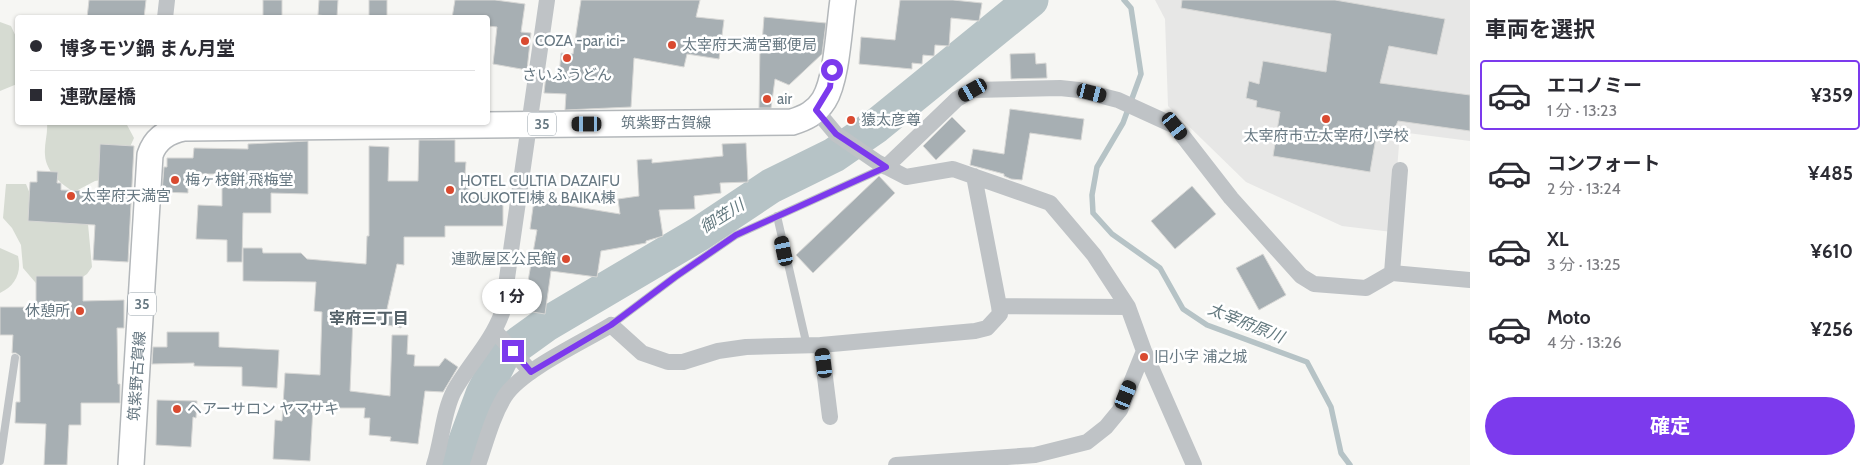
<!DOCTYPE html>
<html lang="ja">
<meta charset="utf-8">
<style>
body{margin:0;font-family:Cabin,"Noto Sans JP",sans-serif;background:#f7f7f7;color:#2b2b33;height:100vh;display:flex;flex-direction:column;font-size:19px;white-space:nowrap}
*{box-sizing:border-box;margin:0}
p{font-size:16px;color:#7c7c81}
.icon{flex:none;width:28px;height:28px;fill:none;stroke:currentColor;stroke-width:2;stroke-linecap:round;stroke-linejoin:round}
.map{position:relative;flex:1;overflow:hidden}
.panel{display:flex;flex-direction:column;background:#fff;width:400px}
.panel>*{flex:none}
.banner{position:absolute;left:15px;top:15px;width:475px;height:110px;border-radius:5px;box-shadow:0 1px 4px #0004;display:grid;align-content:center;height:110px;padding:0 15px;background:#fff}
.end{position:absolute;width:22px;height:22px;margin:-11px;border:6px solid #7c3aed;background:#fff;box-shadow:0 0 0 2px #fff}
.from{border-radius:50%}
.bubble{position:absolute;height:35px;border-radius:18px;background:#fff;box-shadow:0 1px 4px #0004;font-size:16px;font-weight:700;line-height:35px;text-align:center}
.car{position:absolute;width:15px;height:30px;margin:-15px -8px;border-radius:6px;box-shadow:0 0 4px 1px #0007;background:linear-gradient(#222 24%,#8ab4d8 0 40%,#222 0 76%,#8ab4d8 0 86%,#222 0)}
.banner b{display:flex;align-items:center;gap:18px;height:48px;font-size:19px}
.banner b+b{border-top:1px solid #e1e1e2}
.banner i{width:12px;height:12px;background:#2b2b33}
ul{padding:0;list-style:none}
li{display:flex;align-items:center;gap:15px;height:70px;margin:0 10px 8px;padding:0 5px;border:2px solid transparent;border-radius:5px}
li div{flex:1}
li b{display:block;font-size:19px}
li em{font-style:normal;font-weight:700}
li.on{border-color:#7c3aed}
li>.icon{width:45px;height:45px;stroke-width:1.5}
h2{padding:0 15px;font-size:22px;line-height:60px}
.cta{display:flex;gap:10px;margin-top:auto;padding:10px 15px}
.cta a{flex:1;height:58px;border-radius:30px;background:#7c3aed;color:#fff;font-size:20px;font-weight:700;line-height:58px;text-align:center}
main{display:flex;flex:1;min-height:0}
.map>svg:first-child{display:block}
.built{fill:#e7e7e6}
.green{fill:#d6dbd2}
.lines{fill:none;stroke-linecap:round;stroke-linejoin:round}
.stream{stroke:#b6c3c6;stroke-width:5.5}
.river{stroke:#b6c3c6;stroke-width:35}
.building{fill:#a7afb3;stroke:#d7d7d5}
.primary-casing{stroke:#b3b7ba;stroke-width:28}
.lane{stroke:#bfc3c6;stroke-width:8}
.street{stroke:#bfc3c6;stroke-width:16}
.primary{stroke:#fff;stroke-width:25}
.route{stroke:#7c3aed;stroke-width:6}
.poi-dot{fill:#d94a30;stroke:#fff;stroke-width:2}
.labels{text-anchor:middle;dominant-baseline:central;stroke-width:5;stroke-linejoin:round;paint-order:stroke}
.shield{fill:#fff;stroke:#95a0a8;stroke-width:1}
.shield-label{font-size:14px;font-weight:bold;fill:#677882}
.poi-label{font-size:15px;fill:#677882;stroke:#fff;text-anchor:start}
.street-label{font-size:15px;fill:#677882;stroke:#fff}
.water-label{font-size:16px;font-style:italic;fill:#63797f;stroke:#fff}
.neighbourhood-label{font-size:16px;font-weight:bold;fill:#546168;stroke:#fff}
</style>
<main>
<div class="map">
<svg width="1470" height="465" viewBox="0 0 1470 465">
<rect width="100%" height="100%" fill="#f6f6f3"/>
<path class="built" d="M1155,0H1470V141L1400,132L1392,232L1342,226L1246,182L1168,106L1165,19Z"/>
<path class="green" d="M0,22L11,26L17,39V84L0,91Z
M47,123H126L134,138L125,158L108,179L95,181L74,192C61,184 46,172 45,155C44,144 48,134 47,123Z
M6,184H26L39,216L88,224L92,267L87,274L66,288L41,289L23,268L21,245L12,228L3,218Z
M0,248L18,256C22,273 15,286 0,293Z"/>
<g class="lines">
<path class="stream" d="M1124,0L1131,8L1141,74L1123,123L1097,167L1092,195L1093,213L1112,234L1160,268L1183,309L1207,325L1307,362L1331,407L1341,453L1350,465"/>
<path class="river" d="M457,465L483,394L502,356L545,325L699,234L771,186L834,155L876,126L1031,0"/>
</g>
<path class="building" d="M89,0H146L144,18H87Z
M263,0H282V18H263Z
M319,0H338L337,17L318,15Z
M369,0H387V18H369Z
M455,0H495L525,4L521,32L531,33L527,70L493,64L497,27L488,26V18H452Z
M581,0H700L696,17L724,20L719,59L687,54L684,67L634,58L631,107L565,110L566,94L544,93L546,75L559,76L561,53L573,54Z
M900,0H953L982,3L979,21L951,18L949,46L935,45L934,56L923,55L922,64L912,63V69L859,64L861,37L895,40Z
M1182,0H1335L1445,19L1437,55L1389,46L1380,83L1470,95V131L1398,121L1395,128L1378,126L1370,172L1273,156L1280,112L1256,107L1257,101L1246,98L1249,81L1259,84L1263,61L1326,72L1331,34L1181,8Z
M764,17L826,23L822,54L789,85L775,79L771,108H759L760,43H762Z
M1035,53L1036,64L1046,63L1047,78L1011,79L1010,54Z
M1010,109L1084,119L1081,140L1030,133L1022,180L1011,179L1004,176V174L970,165L973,149L1004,154Z
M952,117L966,131L936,160L923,146Z
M419,140H455V162H466L465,174H469V198H503V226H445V237H404V265L397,264L387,309L404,313L401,328L353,317L350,391L390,396L392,335H408L407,354L415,355L414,366H439L445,358L458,367L443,392L425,391L418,444L390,441L391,437L369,435L370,418H364L365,408H313L310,461L273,459L275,420L282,421L285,373L320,375L322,312L314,311L316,282L243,281V248H262L263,253H301L307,259L366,264L367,236H369V146L389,147L388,181H418Z
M308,141V194L271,193V213H243L242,262H227V240L196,239L198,205L222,206V174H188V193L162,192L164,167H167V158H193L194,148L248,149V144Z
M746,143L748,182L720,183L721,193L694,196L695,209L659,210L663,236L646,241V243L601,251L597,277L551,271L545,314L520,310L523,280L528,281L537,230L530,229L534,200L620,214L618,199L639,196L637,160L652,159V163L723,156L722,144Z
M100,144L134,146L128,262L93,260L95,225L28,221L30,182H37V171L58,172L57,183H61V190L98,191Z
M879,176L895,193L813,273L796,255Z
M1192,186L1216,214L1175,249L1151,221Z
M1263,254L1286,295L1259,310L1236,268Z
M36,276H83V301L124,300V328H117L118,384H120V403H81V425H69L67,465H44L46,424L15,423L16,402H20V356L16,353H12L13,335H0V307H36Z
M167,332H219V347L279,350L277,388L242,386V367L194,366V363L152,364L153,347H167Z
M157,400L197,401L196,418L193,417L191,447L156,445Z"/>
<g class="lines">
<defs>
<path id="primary" d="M131,465L150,155C155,139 168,131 184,128L792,122C805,118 816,113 824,100C837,79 839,27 843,0"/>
</defs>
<use href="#primary" class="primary-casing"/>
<path class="lane" d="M777,216L807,346
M611,325L675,277L736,235L886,167
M0,461L15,358"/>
<path class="street" d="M165,18L167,0
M816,110L836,134L877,162L906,177L953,169L1050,203L1094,255L1128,307L1144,351L1194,465
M886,167L957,99L973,90L1060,88L1079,90L1118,100L1175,126L1231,198L1301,276L1314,284L1366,288L1392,273L1470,280
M1392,273L1400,170
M999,306L1128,307
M495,331L531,372
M821,345L830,417
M434,465C442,441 443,412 454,391C469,364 491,343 502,313L547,0
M478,465C486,442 492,417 505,396C522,370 583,342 611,325L642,353L668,362H683L718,351L746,347L821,345L975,331L987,328L1000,314L999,306L974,176
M896,465L1035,455L1087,442L1106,427L1120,410L1144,351"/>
<use href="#primary" class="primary"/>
</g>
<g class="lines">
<path class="route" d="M513,351L531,372L611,325L675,277L736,235L886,167L836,134L816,110L830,87L832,70"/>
</g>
<g class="poi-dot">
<circle cx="525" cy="41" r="5"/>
<circle cx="672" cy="45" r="5"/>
<circle cx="567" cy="58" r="5"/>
<circle cx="767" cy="99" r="5"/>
<circle cx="1326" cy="119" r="5"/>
<circle cx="851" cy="120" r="5"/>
<circle cx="175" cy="180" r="5"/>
<circle cx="450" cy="190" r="5"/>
<circle cx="71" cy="196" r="5"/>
<circle cx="566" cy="259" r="5"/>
<circle cx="80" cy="311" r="5"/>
<circle cx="1144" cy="357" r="5"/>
<circle cx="177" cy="409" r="5"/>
</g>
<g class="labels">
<g class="shield">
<rect x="528" y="112.5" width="28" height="23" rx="4"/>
<rect x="128" y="292.5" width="28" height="23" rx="4"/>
</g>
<g class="shield-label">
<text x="542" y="124">35</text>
<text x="142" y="304">35</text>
</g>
<g class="poi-label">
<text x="535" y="41">COZA -par ici-</text>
<text x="682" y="45">太宰府天満宮郵便局</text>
<text x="567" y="75" text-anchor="middle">さいふうどん</text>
<text x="777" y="99">air</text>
<text x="861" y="120">猿太彦尊</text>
<text x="1326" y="136" text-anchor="middle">太宰府市立太宰府小学校</text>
<text x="185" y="180">梅ヶ枝餅 飛梅堂</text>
<text x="460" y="181">HOTEL CULTIA DAZAIFU<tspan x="460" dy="17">KOUKOTEI棟 &amp; BAIKA棟</tspan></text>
<text x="81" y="196">太宰府天満宮</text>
<text x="556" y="259" text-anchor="end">連歌屋区公民館</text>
<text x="70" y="311" text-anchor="end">休憩所</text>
<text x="1154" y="357">旧小字 浦之城</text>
<text x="187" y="409">ヘアーサロン ヤマサキ</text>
</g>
<g class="street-label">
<text x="666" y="123">筑紫野古賀線</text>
<text transform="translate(137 376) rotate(-86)">筑紫野古賀線</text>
</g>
<g class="water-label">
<text transform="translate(722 216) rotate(-32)">御笠川</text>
<text transform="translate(1246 323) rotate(22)">太宰府原川</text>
</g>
<g class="neighbourhood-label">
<text x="369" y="318">宰府三丁目</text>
</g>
</g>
</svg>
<i class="end from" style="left:832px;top:70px"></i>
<i class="end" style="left:513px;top:351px"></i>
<div class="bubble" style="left:482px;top:279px;width:60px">1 分</div>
<i class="car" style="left:973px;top:90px;rotate:240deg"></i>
<i class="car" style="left:1092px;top:93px;rotate:104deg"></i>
<i class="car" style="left:587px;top:124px;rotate:270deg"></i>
<i class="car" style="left:1175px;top:126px;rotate:142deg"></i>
<i class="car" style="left:784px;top:251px;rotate:348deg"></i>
<i class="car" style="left:824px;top:363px;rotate:353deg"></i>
<i class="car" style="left:1126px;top:395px;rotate:22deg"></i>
<div class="banner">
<b><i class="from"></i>博多モツ鍋 まん月堂</b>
<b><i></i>連歌屋橋</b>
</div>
</div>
<section class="panel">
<h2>車両を選択</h2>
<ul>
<li class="on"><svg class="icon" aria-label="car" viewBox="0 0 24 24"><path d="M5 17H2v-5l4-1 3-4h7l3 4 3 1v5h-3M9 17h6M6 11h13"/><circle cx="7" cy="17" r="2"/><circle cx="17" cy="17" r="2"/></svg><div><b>エコノミー</b><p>1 分 · 13:23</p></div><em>¥359</em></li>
<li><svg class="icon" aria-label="car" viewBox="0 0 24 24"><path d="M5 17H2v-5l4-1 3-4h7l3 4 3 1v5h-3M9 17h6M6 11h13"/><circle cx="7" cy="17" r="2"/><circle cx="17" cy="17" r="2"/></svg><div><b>コンフォート</b><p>2 分 · 13:24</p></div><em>¥485</em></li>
<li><svg class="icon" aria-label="car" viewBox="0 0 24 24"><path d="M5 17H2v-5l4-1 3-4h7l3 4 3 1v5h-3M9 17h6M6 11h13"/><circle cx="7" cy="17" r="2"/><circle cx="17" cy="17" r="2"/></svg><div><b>XL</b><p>3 分 · 13:25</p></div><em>¥610</em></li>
<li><svg class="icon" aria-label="car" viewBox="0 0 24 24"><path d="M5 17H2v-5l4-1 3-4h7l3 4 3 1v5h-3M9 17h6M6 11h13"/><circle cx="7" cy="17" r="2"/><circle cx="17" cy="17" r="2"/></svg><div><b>Moto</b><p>4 分 · 13:26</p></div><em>¥256</em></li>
</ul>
<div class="cta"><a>確定</a></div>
</section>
</main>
